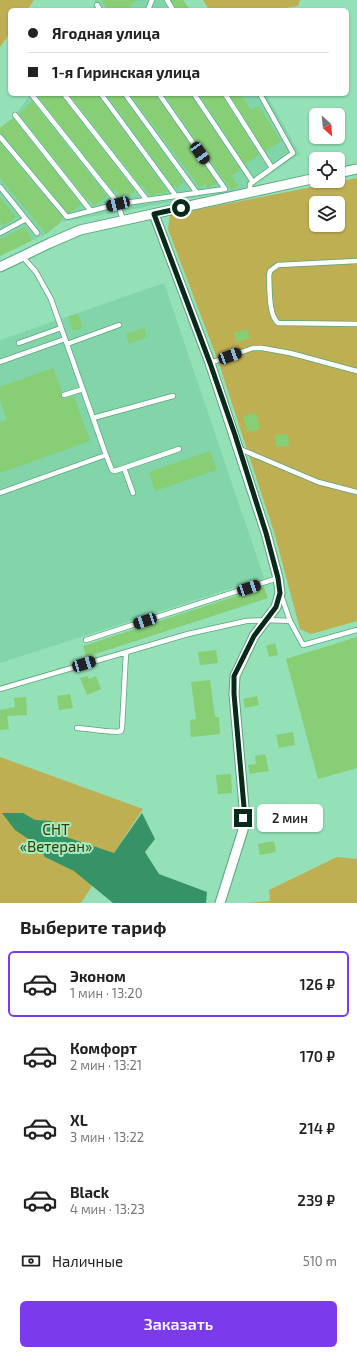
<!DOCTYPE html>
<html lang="ru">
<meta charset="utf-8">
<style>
body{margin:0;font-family:"Exo 2",sans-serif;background:#f2f2f2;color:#222;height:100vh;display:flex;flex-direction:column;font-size:15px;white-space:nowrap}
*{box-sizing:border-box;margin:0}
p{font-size:13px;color:#767676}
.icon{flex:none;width:22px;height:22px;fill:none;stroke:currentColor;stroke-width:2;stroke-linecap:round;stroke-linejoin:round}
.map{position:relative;height:903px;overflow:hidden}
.sheet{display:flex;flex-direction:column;background:#fff;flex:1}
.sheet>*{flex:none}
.hud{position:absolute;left:8px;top:8px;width:341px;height:88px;border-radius:6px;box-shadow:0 1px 3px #0004;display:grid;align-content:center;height:88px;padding:0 20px;background:#fff}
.needle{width:26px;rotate:154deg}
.controls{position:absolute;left:309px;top:108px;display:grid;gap:8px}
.controls a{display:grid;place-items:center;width:36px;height:36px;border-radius:6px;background:#fff;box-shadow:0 1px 3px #0004;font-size:20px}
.end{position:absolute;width:18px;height:18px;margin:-9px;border:5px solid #09291a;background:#fff;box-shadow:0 0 0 2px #fff}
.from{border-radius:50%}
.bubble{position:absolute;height:28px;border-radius:6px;background:#fff;box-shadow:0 1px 3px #0004;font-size:13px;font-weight:600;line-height:28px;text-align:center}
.car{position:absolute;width:12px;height:24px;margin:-12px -6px;border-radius:5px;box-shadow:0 0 3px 1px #0007;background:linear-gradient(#222 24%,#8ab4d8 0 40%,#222 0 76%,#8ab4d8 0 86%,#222 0)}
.hud b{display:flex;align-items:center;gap:14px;height:38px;font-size:15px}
.hud b+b{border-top:1px solid #e0e0e0}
.hud i{width:10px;height:10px;background:#222}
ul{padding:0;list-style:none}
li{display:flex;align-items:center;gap:12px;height:66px;margin:0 8px 6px;padding:0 12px;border:2px solid transparent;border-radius:6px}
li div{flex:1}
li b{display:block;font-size:15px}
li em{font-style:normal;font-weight:600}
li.on{border-color:#7c3aed}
li>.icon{width:36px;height:36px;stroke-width:1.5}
h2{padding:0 20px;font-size:18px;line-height:48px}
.pay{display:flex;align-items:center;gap:10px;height:44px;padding:0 20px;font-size:15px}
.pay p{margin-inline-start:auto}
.action{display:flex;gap:8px;margin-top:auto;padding:8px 20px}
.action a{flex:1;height:46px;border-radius:6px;background:#7c3aed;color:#fff;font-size:16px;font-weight:600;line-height:46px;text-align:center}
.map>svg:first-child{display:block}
.built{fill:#82d5a9}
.green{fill:#bfaf53;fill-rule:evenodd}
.water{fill:#359367}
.building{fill:#87ce75}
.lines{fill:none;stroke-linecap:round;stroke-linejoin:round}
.service-casing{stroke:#5aa57e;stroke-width:6}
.minor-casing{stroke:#5aa57e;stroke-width:11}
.service{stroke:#fff;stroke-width:4.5}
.minor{stroke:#fff;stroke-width:9}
.route{stroke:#09291a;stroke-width:5}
.labels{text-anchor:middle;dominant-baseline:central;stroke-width:4;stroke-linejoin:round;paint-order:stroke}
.park-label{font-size:15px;fill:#423905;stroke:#a1eec4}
</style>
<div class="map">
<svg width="357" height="903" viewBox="0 0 357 903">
<rect width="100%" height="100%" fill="#94e0b7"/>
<path class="built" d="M95,0H183L190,10H93Z
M31,94H266L300,154L255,185L232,191L61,222L46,234L0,256V129L12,119Z
M164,283L264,578L0,663V340Z"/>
<path class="green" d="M0,0H34L27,10H10V33L0,47Z
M203,0H300L298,6L273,10H209Z
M357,178V621L311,634L300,629L274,532L218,361L168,229L170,215ZM316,203H338V225H316Z
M0,757L143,809L81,903H0Z
M337,857L357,859V903H247L270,901L269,890Z"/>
<path class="water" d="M2,813H23L35,820L51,821L60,835L114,853L142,813L155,839L145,852L159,874L207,892L206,903H113L74,871L45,857L36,844L15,830Z"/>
<path class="building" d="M101,0H138L129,6L132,10H108Z
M171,0H183L190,10H177Z
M41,94H60L135,191L129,196L126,193L121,197L115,190L113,191L38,97Z
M69,94H97L168,192L161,194L160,193L151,196L142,185L141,186Z
M106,94H121L184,182L177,188L176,186L174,187Z
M130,94H155L217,183L207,188L205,184L200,188Z
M164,94H190L240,170L231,176L239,186L231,190Z
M199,94H221L259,155L245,164Z
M229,94H240L251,110L259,106L281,141L265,151Z
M32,101L107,196L94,206L88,198L87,200L19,114Z
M13,118L81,204L71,212L68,213L3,135L0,133V128Z
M0,143L63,218L60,221L61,222L46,234L0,178Z
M0,197L16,217L3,226L0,222Z
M25,227L32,240L0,256V239Z
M78,314L83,328L73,331L68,317Z
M144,328L147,337L129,344L126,334Z
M247,329L250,338L236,342L234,333Z
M53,368L62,392L61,397L64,399L74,396L90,441L0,473V422L7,420L0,401V387Z
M256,413L260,429L247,432L243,416Z
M288,434L289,446L276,447L275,435Z
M210,451L217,470L155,491L149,472Z
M264,587L268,598L86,657L83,646Z
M357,637V768L318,779L286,659Z
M275,643L278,655L269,657L266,646Z
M216,650L218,663L200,665L198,652Z
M87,676L89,679L96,676L101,689L87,695L80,678Z
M210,680L215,717H219L220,734L191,737L190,720L196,719L191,682Z
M70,694L73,708L59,710L57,696Z
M257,696L259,705L245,708L243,699Z
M26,697L27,715L7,716L9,729L0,730V710L15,707L14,698Z
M293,732L295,745L279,748L276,735Z
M265,754L269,771L250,774L248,765L256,764L255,756Z
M231,774L232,793L218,794L216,775Z
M274,841L276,852L260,855L258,844Z"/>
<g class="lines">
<defs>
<path id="service" d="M167,0L173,10
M97,5L100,10
M148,10L152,0
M64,94L147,200
M101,94L176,196
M125,94L197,193
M194,94L253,182
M225,94L272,168
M32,95L117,202L123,220
M15,115L91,211
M0,137L67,217L118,204L225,189L159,94
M0,187L37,233
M250,192V184L293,153L260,94
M0,233L26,219
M357,261L278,265L270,271L269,276C270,288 268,314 278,323L357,324
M19,343L61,328
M67,344L119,325
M0,362L65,339
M210,363L253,348H262L290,353L357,371
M64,395L83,389
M93,418L173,396
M240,449L318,482L357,492
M106,455L112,470L115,471L179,449
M124,468L133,493
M0,493L106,455L51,299L36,272L22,256
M281,595L290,621L303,645L357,630
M86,640L278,578
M0,689L188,634L246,621L268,620L290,621
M77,728C85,728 116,734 121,731L122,728L126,652"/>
<path id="minor" d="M338,173L357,169
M154,214L210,363L266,533L278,578L280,593L276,607L254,636L235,676L234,694L244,807L243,830L220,903
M0,267L50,243L80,230L316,178"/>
</defs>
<use href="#service" class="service-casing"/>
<use href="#minor" class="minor-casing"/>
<use href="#service" class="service"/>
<use href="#minor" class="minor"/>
</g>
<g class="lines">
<path class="route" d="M181,208L154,214L210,363L235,435L266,533L278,578L280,593L276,607L254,636L234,676V694L244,807L243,818"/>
</g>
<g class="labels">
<g class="park-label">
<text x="56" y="829">СНТ<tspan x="56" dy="17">«Ветеран»</tspan></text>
</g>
</g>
</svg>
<div class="controls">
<a><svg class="needle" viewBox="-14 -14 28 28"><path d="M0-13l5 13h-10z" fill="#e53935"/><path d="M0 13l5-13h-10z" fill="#767676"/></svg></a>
<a><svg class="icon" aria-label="locate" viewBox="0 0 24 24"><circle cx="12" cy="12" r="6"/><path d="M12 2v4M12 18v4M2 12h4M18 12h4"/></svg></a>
<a><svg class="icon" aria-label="layers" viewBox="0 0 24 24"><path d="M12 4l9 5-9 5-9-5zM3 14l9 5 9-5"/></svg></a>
</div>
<i class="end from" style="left:181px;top:208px"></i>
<i class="end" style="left:243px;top:818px"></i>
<div class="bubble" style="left:257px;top:804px;width:66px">2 мин</div>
<i class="car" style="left:200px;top:153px;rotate:145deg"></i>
<i class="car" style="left:118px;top:204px;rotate:256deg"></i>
<i class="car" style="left:230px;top:356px;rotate:70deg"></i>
<i class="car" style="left:249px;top:588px;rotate:72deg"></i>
<i class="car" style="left:145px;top:621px;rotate:252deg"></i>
<i class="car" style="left:84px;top:664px;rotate:73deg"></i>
<div class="hud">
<b><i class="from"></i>Ягодная улица</b>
<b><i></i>1-я Гиринская улица</b>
</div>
</div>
<section class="sheet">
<h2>Выберите тариф</h2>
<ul>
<li class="on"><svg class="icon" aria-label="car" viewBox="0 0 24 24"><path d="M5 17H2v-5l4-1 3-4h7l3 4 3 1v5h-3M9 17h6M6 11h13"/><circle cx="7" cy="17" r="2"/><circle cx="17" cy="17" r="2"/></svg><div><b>Эконом</b><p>1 мин · 13:20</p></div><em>126 ₽</em></li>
<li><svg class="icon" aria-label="car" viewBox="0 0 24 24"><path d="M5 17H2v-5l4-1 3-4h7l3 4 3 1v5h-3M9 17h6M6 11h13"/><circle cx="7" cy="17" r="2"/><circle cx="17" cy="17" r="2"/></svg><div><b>Комфорт</b><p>2 мин · 13:21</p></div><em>170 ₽</em></li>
<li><svg class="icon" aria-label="car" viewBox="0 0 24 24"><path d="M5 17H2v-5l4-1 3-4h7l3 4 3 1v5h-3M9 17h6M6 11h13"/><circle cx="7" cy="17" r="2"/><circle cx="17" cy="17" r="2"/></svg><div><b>XL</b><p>3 мин · 13:22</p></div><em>214 ₽</em></li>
<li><svg class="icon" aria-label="car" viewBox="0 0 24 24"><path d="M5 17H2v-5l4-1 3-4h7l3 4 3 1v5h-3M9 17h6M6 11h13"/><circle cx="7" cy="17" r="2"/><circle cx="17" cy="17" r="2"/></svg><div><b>Black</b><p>4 мин · 13:23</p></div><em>239 ₽</em></li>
</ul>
<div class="pay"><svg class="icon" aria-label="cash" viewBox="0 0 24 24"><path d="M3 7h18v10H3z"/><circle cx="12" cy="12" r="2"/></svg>Наличные<p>510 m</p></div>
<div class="action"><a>Заказать</a></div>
</section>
